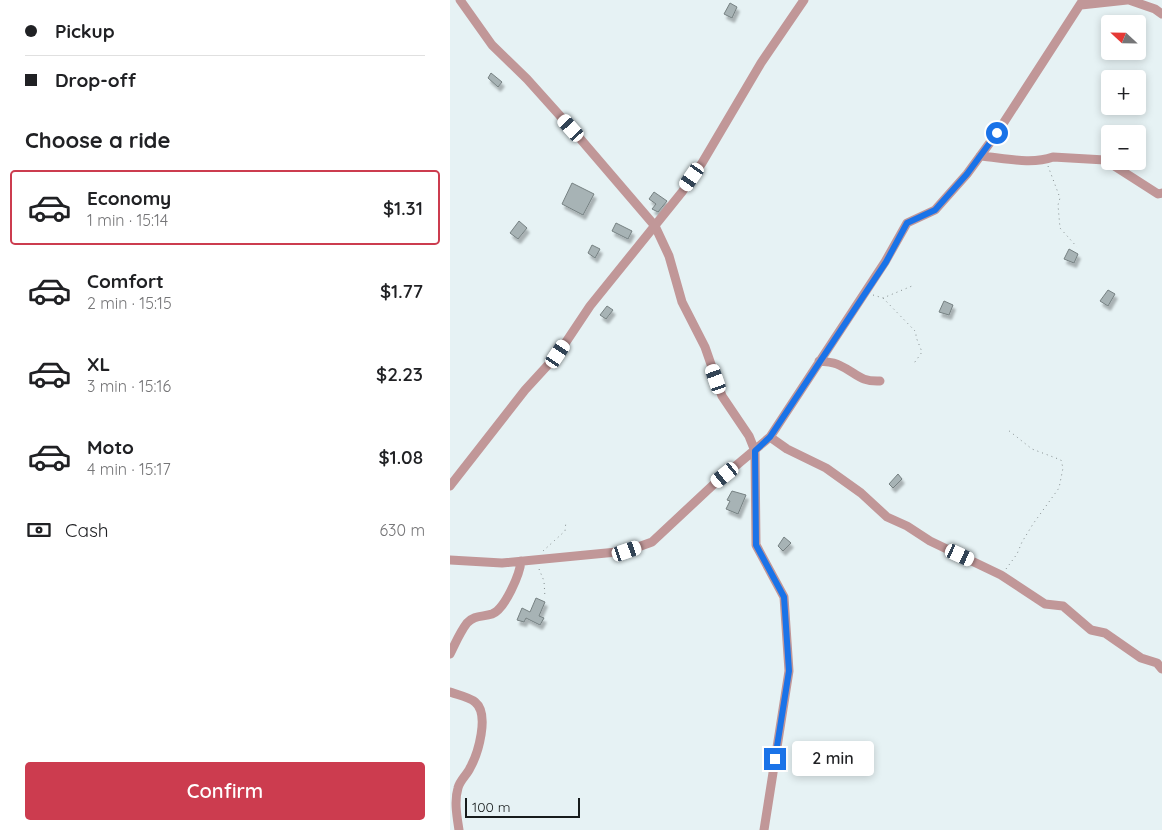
<!DOCTYPE html>
<meta charset="utf-8">
<style>
body{margin:0;font-family:Quicksand,sans-serif;background:#f2f2f2;color:#202124;height:100vh;display:flex;flex-direction:column;font-size:19px;white-space:nowrap}
*{box-sizing:border-box;margin:0}
p{font-size:16px;color:#757577}
.icon{flex:none;width:28px;height:28px;fill:none;stroke:currentColor;stroke-width:2;stroke-linecap:round;stroke-linejoin:round}
.map{position:relative;flex:1;overflow:hidden}
.panel{display:flex;flex-direction:column;background:#fff;width:450px}
.panel>*{flex:none}
.top-card{display:grid;align-content:center;height:110px;padding:0 25px;background:#fff}
.needle{width:32px;rotate:292deg}
.fabs{position:absolute;left:651px;top:15px;display:grid;gap:10px}
.fabs a{display:grid;place-items:center;width:45px;height:45px;border-radius:5px;background:#fff;box-shadow:0 2px 8px #0003;font-size:25px}
.scale{position:absolute;left:15px;bottom:12px;width:115px;box-sizing:border-box;padding-left:5px;border:2px solid #171c1c;border-top:0;font-size:14px;line-height:18px;white-space:nowrap;color:#171c1c;-webkit-text-stroke:4px #e6f2f4;paint-order:stroke}
.end{position:absolute;width:22px;height:22px;margin:-11px;border:6px solid #1a73e8;background:#fff;box-shadow:0 0 0 2px #fff}
.from{border-radius:50%}
.bubble{position:absolute;height:35px;border-radius:5px;background:#fff;box-shadow:0 2px 8px #0003;font-size:16px;font-weight:600;line-height:35px;text-align:center}
.car{position:absolute;width:15px;height:30px;margin:-15px -8px;border-radius:6px;box-shadow:0 0 4px 1px #0007;background:linear-gradient(#fff 24%,#345 0 40%,#fff 0 76%,#345 0 86%,#fff 0)}
.top-card b{display:flex;align-items:center;gap:18px;height:48px;font-size:19px}
.top-card b+b{border-top:1px solid #e0e0e0}
.top-card i{width:12px;height:12px;background:#202124}
ul{padding:0;list-style:none}
li{display:flex;align-items:center;gap:15px;height:75px;margin:0 10px 8px;padding:0 15px;border:2px solid transparent;border-radius:5px}
li div{flex:1}
li b{display:block;font-size:19px}
li em{font-style:normal;font-weight:600}
li.on{border-color:#cc3c4f}
li>.icon{width:45px;height:45px;stroke-width:1.5}
h2{padding:0 25px;font-size:22px;line-height:60px}
.pay{display:flex;align-items:center;gap:12px;height:55px;padding:0 25px;font-size:19px}
.pay p{margin-inline-start:auto}
.action{display:flex;gap:10px;margin-top:auto;padding:10px 25px}
.action a{flex:1;height:58px;border-radius:5px;background:#cc3c4f;color:#fff;font-size:20px;font-weight:600;line-height:58px;text-align:center}
main{display:flex;flex:1;min-height:0}
.map>svg:first-child{display:block}
.building{fill:#a7b3b5;stroke:#768182;filter:url(#shadow)}
.lines{fill:none;stroke-linecap:round;stroke-linejoin:round}
.path{stroke:#848d8e;stroke-width:1;stroke-dasharray:1 4;stroke-linecap:butt}
.minor{stroke:#c19798;stroke-width:9}
.route{stroke:#1a73e8;stroke-width:6}
</style>
<main>
<section class="panel">
<div class="top-card">
<b><i class="from"></i>Pickup</b>
<b><i></i>Drop-off</b>
</div>
<h2>Choose a ride</h2>
<ul>
<li class="on"><svg class="icon" aria-label="car" viewBox="0 0 24 24"><path d="M5 17H2v-5l4-1 3-4h7l3 4 3 1v5h-3M9 17h6M6 11h13"/><circle cx="7" cy="17" r="2"/><circle cx="17" cy="17" r="2"/></svg><div><b>Economy</b><p>1 min · 15:14</p></div><em>$1.31</em></li>
<li><svg class="icon" aria-label="car" viewBox="0 0 24 24"><path d="M5 17H2v-5l4-1 3-4h7l3 4 3 1v5h-3M9 17h6M6 11h13"/><circle cx="7" cy="17" r="2"/><circle cx="17" cy="17" r="2"/></svg><div><b>Comfort</b><p>2 min · 15:15</p></div><em>$1.77</em></li>
<li><svg class="icon" aria-label="car" viewBox="0 0 24 24"><path d="M5 17H2v-5l4-1 3-4h7l3 4 3 1v5h-3M9 17h6M6 11h13"/><circle cx="7" cy="17" r="2"/><circle cx="17" cy="17" r="2"/></svg><div><b>XL</b><p>3 min · 15:16</p></div><em>$2.23</em></li>
<li><svg class="icon" aria-label="car" viewBox="0 0 24 24"><path d="M5 17H2v-5l4-1 3-4h7l3 4 3 1v5h-3M9 17h6M6 11h13"/><circle cx="7" cy="17" r="2"/><circle cx="17" cy="17" r="2"/></svg><div><b>Moto</b><p>4 min · 15:17</p></div><em>$1.08</em></li>
</ul>
<div class="pay"><svg class="icon" aria-label="cash" viewBox="0 0 24 24"><path d="M3 7h18v10H3z"/><circle cx="12" cy="12" r="2"/></svg>Cash<p>630 m</p></div>
<div class="action"><a>Confirm</a></div>
</section>
<div class="map">
<svg width="712" height="830" viewBox="0 0 712 830">
<defs>
<filter id="shadow"><feDropShadow dx="2.5" dy="4.5" stdDeviation="1" flood-color="#0004"/></filter>
</defs>
<rect width="100%" height="100%" fill="#e6f2f4"/>
<path class="building" d="M280,3L287,7L282,18L274,14Z
M41,73L52,82L48,87L38,78Z
M122,183L144,194L133,215L112,204Z
M204,192L217,201L208,212L202,209L206,204L199,199Z
M69,221L77,228L68,239L60,233Z
M166,223L182,231L178,239L162,231Z
M142,245L150,249L145,258L138,253Z
M619,249L628,254L624,263L614,259Z
M658,290L665,294L658,306L650,301Z
M494,301L503,305L499,315L489,312Z
M157,306L163,310L156,319L150,315Z
M448,474L452,479L443,488L439,484Z
M282,491L296,495L288,514L276,509L280,501L277,500Z
M334,537L341,543L333,551L328,546Z
M86,598L95,602L89,616L94,618L90,625L76,618L74,622L67,620L72,608L80,612Z"/>
<g class="lines">
<path class="path" d="M598,166L610,198L608,205L610,228L627,247
M423,295L433,298L462,286
M433,298L466,332V337L472,352L465,362L461,363
M93,551L115,531L116,521
M89,569L94,581L95,598
M556,569L567,554L572,542L583,524L609,488L613,468L611,460L582,449L558,430"/>
<path class="minor" d="M10,0L42,45L77,79L121,128L205,226L219,256L232,302L255,347L272,396L299,436L305,451L306,545L334,597L339,671L314,830
M679,0L705,9L712,14
M631,5L677,0
M530,156C554,158 581,165 603,157L655,160L708,194L712,193
M369,361C376,362 384,362 389,365C407,373 409,382 430,381
M320,437L435,262L457,223L485,210L517,174L547,133L633,0
M0,486L75,390L108,354L140,306L232,192L252,163L311,63L354,0
M0,560L52,563L177,551L202,542L263,485L320,437L337,449L376,468L411,493L437,517L457,526L480,541L551,575L595,604L613,606L641,630L655,633L691,658L707,663L712,669
M0,654C5,644 10,632 17,623C24,615 33,617 42,614C55,609 70,574 71,561
M0,692C8,695 19,697 25,702C40,714 28,754 20,768C17,775 10,780 8,788C4,801 7,817 9,830"/>
</g>
<g class="lines">
<path class="route" d="M325,759L339,671L334,597L306,545L305,451L320,437L436,262L457,223L485,210L517,174L547,133"/>
</g>
</svg>
<div class="fabs">
<a><svg class="needle" viewBox="-14 -14 28 28"><path d="M0-13l5 13h-10z" fill="#e53935"/><path d="M0 13l5-13h-10z" fill="#757577"/></svg></a>
<a>+</a>
<a>−</a>
</div>
<div class="scale">100 m</div>
<i class="end from" style="left:547px;top:133px"></i>
<i class="end" style="left:325px;top:759px"></i>
<div class="bubble" style="left:342px;top:741px;width:82px">2 min</div>
<i class="car" style="left:121px;top:128px;rotate:318deg"></i>
<i class="car" style="left:242px;top:177px;rotate:215deg"></i>
<i class="car" style="left:108px;top:354px;rotate:34deg"></i>
<i class="car" style="left:266px;top:379px;rotate:341deg"></i>
<i class="car" style="left:275px;top:475px;rotate:231deg"></i>
<i class="car" style="left:177px;top:551px;rotate:71deg"></i>
<i class="car" style="left:510px;top:555px;rotate:115deg"></i>
</div>
</main>
